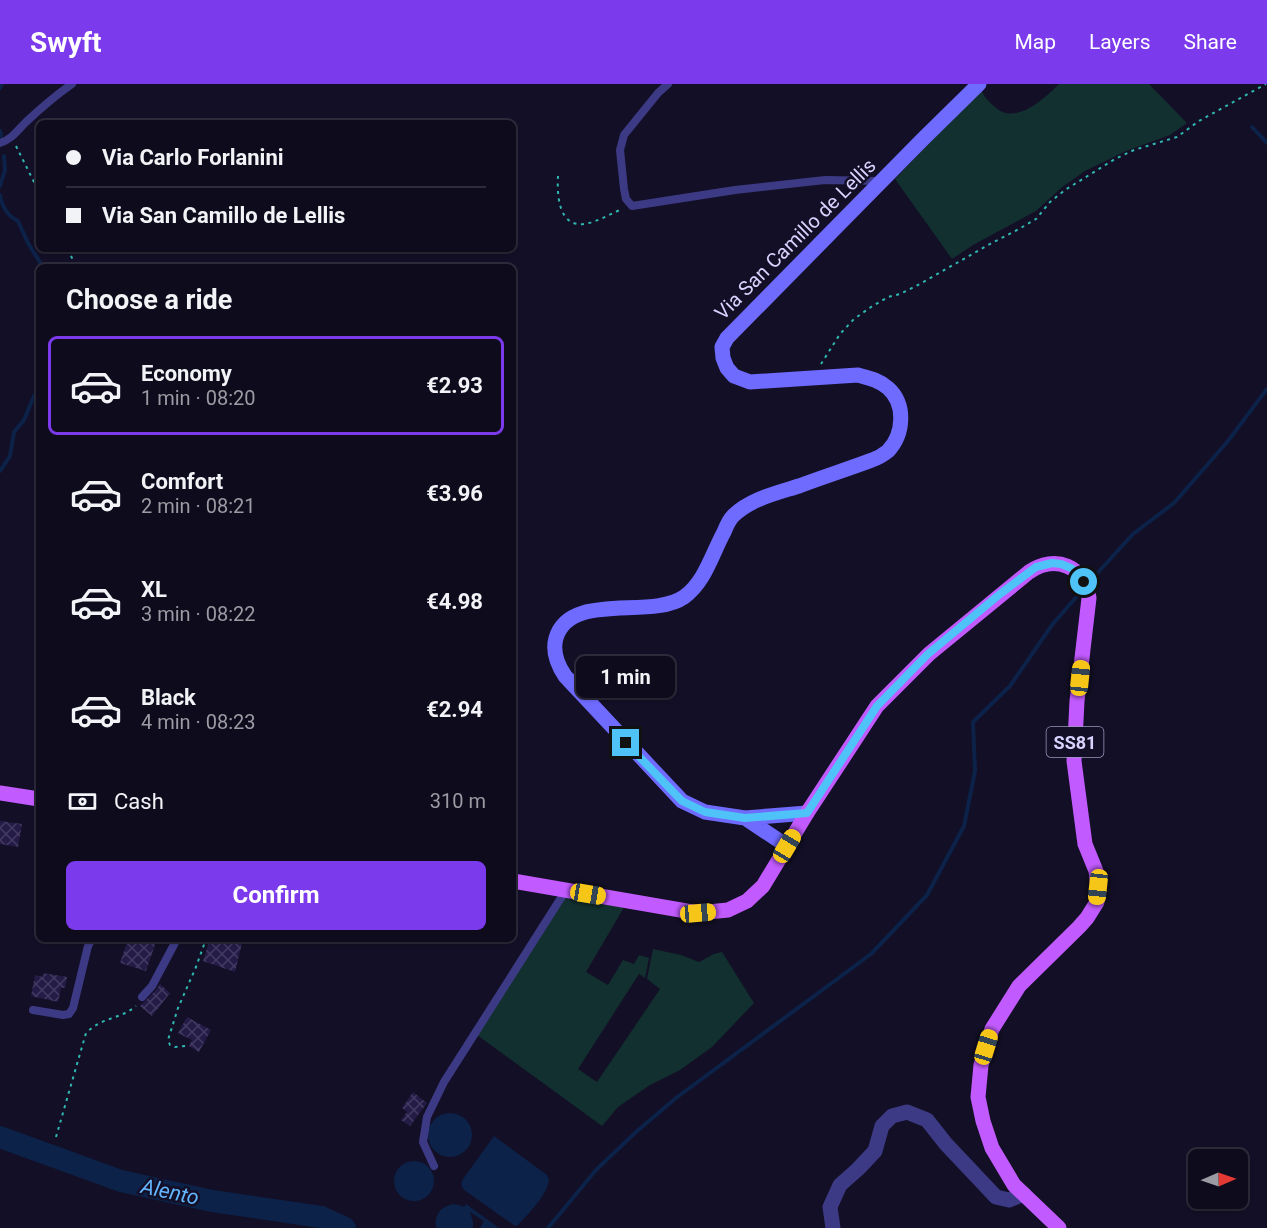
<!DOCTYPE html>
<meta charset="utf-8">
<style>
body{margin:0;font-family:Roboto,sans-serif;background:#1c1929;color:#f1f3f6;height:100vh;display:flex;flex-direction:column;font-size:22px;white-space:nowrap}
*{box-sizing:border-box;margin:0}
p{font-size:20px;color:#9b9ba3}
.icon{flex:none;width:33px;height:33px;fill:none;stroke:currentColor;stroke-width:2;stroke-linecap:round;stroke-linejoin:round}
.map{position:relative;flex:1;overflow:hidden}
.drawer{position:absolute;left:36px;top:180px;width:480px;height:678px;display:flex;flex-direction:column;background:#0e0b1c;border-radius:9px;box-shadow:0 2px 4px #0004,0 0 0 2px #2e2b3b}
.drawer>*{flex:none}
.banner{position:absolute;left:36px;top:36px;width:480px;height:132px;border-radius:9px;box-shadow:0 2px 4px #0004,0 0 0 2px #2e2b3b;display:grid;align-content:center;height:132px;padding:0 30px;background:#0e0b1c}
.needle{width:39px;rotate:88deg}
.fabs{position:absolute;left:1188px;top:1065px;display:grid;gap:12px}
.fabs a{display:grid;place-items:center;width:60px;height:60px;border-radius:9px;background:#0e0b1c;box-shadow:0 2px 4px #0004,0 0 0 2px #2e2b3b;font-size:30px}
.end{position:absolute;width:27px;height:27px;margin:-14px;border:8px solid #4fc3f7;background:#111;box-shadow:0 0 0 3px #111}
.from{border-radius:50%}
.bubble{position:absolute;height:42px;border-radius:9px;background:#0e0b1c;box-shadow:0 2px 4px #0004,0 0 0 2px #2e2b3b;font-size:20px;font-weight:700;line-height:42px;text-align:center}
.car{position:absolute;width:18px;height:36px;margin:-18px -9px;border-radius:8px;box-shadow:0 0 4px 2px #0007;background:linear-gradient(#f5c518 24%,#345 0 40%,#f5c518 0 76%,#345 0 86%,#f5c518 0)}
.banner b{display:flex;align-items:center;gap:21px;height:57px;font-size:22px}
.banner b+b{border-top:2px solid #2e2b3b}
.banner i{width:15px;height:15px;background:#f1f3f6}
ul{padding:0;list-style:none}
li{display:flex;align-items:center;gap:18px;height:99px;margin:0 12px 9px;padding:0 18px;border:3px solid transparent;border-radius:9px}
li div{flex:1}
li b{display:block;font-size:22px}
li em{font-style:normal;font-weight:700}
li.selected{border-color:#7c3aed}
li>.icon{width:54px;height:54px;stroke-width:1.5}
h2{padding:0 30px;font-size:27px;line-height:72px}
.pay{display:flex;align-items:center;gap:15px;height:66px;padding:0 30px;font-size:22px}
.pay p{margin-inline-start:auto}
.action{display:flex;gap:12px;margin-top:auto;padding:12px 30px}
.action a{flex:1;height:69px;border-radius:9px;background:#7c3aed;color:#fff;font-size:24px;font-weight:700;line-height:69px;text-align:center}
header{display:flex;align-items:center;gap:36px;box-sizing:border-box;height:84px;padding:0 30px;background:#7c3aed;color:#fff}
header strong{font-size:28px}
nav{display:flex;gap:33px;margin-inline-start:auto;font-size:21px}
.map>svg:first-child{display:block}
.grass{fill:#12302f}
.water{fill:#0c2248}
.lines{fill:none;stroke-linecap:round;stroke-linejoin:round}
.stream{stroke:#0c2248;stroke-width:4}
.river{stroke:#0c2248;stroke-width:22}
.building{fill:url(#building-cross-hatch)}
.path{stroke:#2fb8b0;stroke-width:2;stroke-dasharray:3 4.5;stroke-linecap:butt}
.service{stroke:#3d3a85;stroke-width:8}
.minor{stroke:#3d3a85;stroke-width:15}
.secondary{stroke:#6f6bff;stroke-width:15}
.primary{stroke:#c25bff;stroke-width:15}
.route{stroke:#4fc3f7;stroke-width:8}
.labels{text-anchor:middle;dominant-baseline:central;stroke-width:5;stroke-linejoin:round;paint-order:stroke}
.shield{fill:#130f26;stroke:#9e99be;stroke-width:1.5}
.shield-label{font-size:18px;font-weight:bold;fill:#d9d4ff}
.street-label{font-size:20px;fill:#d9d4ff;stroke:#130f26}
.water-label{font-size:21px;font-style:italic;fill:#62b6ff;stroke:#130f26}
</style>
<header>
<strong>Swyft</strong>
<nav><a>Map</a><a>Layers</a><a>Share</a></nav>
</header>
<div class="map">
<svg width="1267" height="1144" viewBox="0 0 1267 1144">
<defs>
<pattern id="building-cross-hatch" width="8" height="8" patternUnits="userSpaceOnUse" patternTransform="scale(1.5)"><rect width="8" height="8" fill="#241b47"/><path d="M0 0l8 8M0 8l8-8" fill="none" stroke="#433b63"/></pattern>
</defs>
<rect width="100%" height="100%" fill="#130f26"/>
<path class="grass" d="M1059,0H1149L1187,39L1170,51L1126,67L1085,87L1061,104L1036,127L973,161L952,175L895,95L981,5C984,13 988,17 995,23C1015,42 1044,15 1059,0Z
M566,809L626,820L586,888L608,901L623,876L634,880L639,871L649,874L645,894L639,890L578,985L597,998L660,905L647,895L653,865L681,871L699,878L714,870L722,868L754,919L712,963L680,986L650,1001L618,1023L602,1042L477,951Z"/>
<path class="water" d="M428 1051a22 22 0 1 1 44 0a22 22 0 1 1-44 0Z
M494,1052L547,1091L549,1096C546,1113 530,1128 518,1141L515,1142L464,1106C461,1102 461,1099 463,1095Z
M394 1097a20 20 0 1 1 40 0a20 20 0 1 1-40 0Z
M453,1120L459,1121L464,1123L466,1120L499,1144H480L484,1137L470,1128L473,1138V1144H436C434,1131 440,1123 453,1120Z"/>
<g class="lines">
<path class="stream" d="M0,4L2,0
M1252,43L1267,59
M0,47L1,52
M0,102L5,86L4,72
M0,111C2,123 8,132 18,137L28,159L43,183
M0,387L10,372L14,348L24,336L34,312L39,304
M1092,495L1133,450L1174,419L1228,357L1267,305
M548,1144L596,1086L636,1048L676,1014L871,870L927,811L964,742L975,687L973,638L1010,602L1052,541L1079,510"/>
<path class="river" d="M0,1053L121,1097L212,1117L321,1133L345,1144"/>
</g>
<path class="building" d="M0,737L22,740L18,763L0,760Z
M128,855H157L146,887L120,879Z
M210,855H243L235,888L203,877Z
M43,889L67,893L65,904H61L58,918L31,912L35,891L43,893Z
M160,900L170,909L152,932L140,922L156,906Z
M187,933L211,946L199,968L189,962L192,956L178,949Z
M413,1008L427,1019L410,1042L401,1036L407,1028L402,1024Z"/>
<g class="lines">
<path class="path" d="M16,62L39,108
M558,92C557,110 558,143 584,140C597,138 608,131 620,126
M68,165L76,183
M821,280L840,250L854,235L871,223L888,213L900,210L918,201L990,160L1019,145L1036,135L1050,118L1065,106L1115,75L1134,66L1177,53L1199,37L1266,0
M185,962L175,963L170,961L168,956L178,924L196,883L206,855
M56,1053L86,949C102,933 121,935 136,922"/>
<path class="service" d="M668,0L658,9L624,51L620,66L624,105L626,115L632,122L735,106L825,96L879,97
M0,59C11,56 18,46 26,38C41,24 56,11 72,0
M142,913L152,902L177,855
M33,926L63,931L69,930L73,924L88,862L92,855
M434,1082L423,1058L427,1033L444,998L566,806"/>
<path class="minor" d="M833,1144L830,1123L840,1101L858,1085L875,1067L882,1042L892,1032L907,1028L927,1036L946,1060L996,1113L1009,1116L1024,1110"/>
<path class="secondary" d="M807,729L745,734L705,728L682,717L565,592C557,580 552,568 556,554C570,507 651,536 684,513C705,498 712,470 724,448C726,443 729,436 733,432C750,415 777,409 799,402C823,393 848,385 872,376C878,374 883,371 888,367C904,350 906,320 888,304C879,296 869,294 858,291L750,298L734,292L727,284L723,274L722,263L727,254L923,55L979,0
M745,734L787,762"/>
<path class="primary" d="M0,709L39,715
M513,797L698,829L728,826L747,817L763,802L807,729L877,622L929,570L1029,488C1055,470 1085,482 1089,514L1077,617L1074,677L1085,760L1096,787L1098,803L1097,818L1087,834L1079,843L1019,902L992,945L981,981L978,1013L983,1037L992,1064L1014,1101L1059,1144"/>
</g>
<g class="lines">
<path class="route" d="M626,659L682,717L705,728L745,734L807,729L877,622L928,570L1000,510L1036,483L1052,479L1061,480L1071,484L1078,489L1084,498"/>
</g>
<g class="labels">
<rect class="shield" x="1046.5" y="643" width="57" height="30" rx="4.5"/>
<g class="shield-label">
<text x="1075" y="658">SS81</text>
</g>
<g class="street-label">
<text transform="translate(795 155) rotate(-45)">Via San Camillo de Lellis</text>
</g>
<g class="water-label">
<text transform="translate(170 1108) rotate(12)">Alento</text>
</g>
</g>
</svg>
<div class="fabs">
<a><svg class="needle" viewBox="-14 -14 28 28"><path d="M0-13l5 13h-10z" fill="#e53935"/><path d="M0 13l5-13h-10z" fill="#9b9ba3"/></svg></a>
</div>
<i class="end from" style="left:1084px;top:498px"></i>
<i class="end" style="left:626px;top:659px"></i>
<div class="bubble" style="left:576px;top:572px;width:99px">1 min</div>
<i class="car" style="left:1080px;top:594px;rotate:6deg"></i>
<i class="car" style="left:787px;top:762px;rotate:31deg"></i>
<i class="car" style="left:1098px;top:803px;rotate:186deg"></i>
<i class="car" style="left:588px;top:810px;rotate:100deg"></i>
<i class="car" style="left:698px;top:829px;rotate:85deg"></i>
<i class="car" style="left:986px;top:963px;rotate:17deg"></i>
<div class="banner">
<b><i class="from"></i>Via Carlo Forlanini</b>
<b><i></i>Via San Camillo de Lellis</b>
</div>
<section class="drawer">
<h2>Choose a ride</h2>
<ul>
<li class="selected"><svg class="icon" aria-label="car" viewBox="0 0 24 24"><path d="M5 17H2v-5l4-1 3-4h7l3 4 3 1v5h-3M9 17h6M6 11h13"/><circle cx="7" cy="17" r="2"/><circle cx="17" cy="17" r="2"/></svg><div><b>Economy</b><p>1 min · 08:20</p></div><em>€2.93</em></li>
<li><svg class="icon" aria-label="car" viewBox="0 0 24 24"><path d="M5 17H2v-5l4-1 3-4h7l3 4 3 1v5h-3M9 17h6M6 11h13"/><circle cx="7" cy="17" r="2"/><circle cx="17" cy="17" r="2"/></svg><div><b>Comfort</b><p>2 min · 08:21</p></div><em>€3.96</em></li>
<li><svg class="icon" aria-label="car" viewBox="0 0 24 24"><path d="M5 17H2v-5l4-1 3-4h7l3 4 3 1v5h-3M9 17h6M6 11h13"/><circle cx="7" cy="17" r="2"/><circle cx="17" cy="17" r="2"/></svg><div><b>XL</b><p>3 min · 08:22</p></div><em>€4.98</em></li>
<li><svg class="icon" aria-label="car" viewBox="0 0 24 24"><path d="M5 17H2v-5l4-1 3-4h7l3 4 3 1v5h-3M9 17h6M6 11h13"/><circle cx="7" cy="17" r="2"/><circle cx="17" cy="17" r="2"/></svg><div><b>Black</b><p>4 min · 08:23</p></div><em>€2.94</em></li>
</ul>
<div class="pay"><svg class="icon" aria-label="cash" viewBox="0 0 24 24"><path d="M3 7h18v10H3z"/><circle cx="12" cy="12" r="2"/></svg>Cash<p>310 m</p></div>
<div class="action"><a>Confirm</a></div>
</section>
</div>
